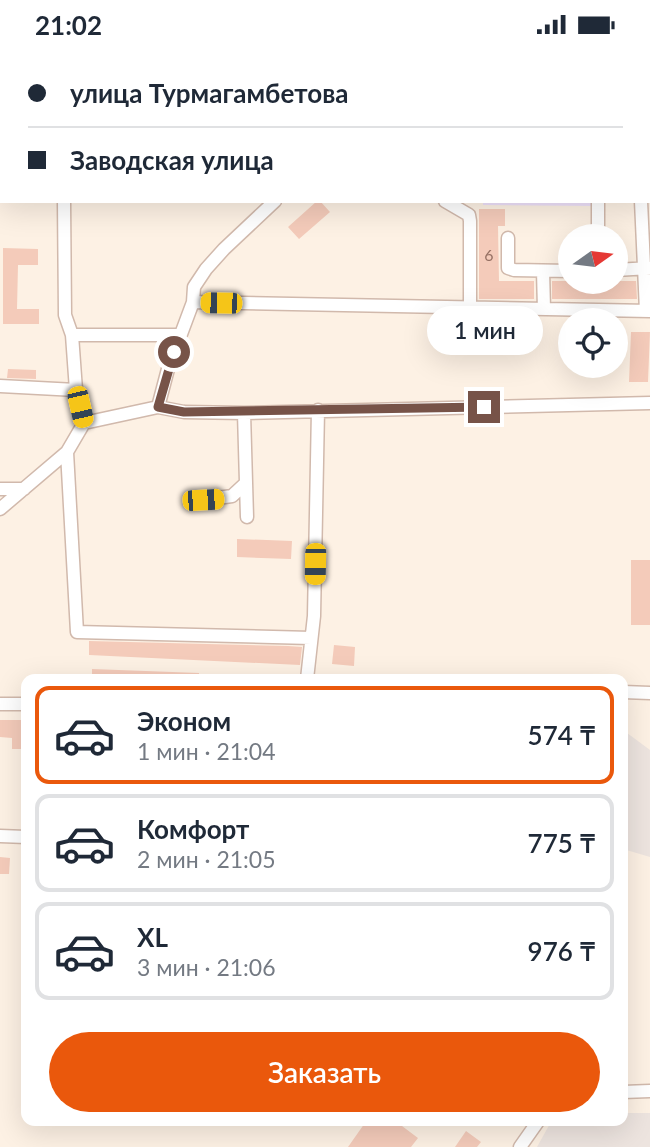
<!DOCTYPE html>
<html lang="ru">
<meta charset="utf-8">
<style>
body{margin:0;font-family:Lato,sans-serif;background:#f6f6f7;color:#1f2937;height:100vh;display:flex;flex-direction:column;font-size:26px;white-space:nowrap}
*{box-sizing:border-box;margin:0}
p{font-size:23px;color:#747a83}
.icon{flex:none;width:38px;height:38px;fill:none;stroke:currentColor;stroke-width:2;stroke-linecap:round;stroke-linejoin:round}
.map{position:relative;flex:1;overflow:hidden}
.panel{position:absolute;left:21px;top:625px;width:607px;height:452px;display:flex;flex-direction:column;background:#fff;border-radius:14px;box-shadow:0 7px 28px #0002}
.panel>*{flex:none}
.hud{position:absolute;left:0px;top:0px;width:651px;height:154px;box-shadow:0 7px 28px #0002;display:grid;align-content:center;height:154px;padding:0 28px;background:#fff}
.needle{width:46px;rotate:76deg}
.fabs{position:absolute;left:558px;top:175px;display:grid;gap:14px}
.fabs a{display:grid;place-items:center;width:70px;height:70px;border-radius:50%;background:#fff;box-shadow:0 7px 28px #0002;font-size:35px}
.end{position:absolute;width:32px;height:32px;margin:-16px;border:9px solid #775348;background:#fff;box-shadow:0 0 0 4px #fff}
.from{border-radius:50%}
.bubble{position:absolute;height:49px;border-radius:24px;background:#fff;box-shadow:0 7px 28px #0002;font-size:23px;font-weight:600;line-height:49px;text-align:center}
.car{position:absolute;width:21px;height:42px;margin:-21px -10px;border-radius:9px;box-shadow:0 0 5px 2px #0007;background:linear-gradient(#f5c518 24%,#345 0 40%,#f5c518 0 76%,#345 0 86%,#f5c518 0)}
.hud b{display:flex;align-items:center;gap:24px;height:66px;font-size:26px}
.hud b+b{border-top:2px solid #e0e1e3}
.hud i{width:18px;height:18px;background:#1f2937}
ul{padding:12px 0 0;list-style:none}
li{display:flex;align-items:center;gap:21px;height:98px;margin:0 14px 10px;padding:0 14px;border:4px solid #e0e1e3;border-radius:14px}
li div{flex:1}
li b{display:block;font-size:26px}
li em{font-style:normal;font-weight:600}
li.on{border-color:#ea580c}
li>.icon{width:63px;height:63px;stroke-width:1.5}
.action{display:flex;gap:14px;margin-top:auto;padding:14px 28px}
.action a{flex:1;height:80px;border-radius:42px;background:#ea580c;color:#fff;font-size:28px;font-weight:600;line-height:80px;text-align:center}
.status{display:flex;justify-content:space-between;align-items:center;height:49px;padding:0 35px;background:#fff;direction:ltr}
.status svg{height:19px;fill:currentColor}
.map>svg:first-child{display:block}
.industrial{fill:#ede4df}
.education{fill:#eee1fa}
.building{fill:#f4cbba}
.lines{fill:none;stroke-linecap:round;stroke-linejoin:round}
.minor-casing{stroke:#d1b9ac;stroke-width:15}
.path{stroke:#d9ae9d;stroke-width:2;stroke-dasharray:2 5;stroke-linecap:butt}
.minor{stroke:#fff;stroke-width:12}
.route{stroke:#775348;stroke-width:9}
.labels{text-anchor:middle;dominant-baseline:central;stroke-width:6;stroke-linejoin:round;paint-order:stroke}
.number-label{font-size:16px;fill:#967164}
</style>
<div class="status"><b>21:02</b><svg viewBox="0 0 49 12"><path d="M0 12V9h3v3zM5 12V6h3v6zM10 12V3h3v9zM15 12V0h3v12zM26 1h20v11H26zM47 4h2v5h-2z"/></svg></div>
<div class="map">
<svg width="650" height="1098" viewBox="0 0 650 1098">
<rect width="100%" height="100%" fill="#fdf1e4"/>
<path class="industrial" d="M623,681L650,701V808L623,800Z
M623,1064H650V1098H537L552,1071H623Z"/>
<path class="education" d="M483,152H594V157L483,156Z"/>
<path class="building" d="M317,152H320L330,163L299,190L288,178Z
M479,160H505V177H498L499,232H534V250H479Z
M3,199L38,200V216H18L17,260H39V275H3Z
M552,232H636L637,250H552Z
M631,283H650L648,333H629Z
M8,320L36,321V330L7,329Z
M237,490L292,492L291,510L237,508Z
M631,511H650V576H631Z
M89,592L288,597L302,598L300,616L89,606Z
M334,596L355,598L354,617L332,615Z
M92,620L199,624V630L92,628Z
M0,671H22L21,700H12V689L0,688Z
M0,808L10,809L9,825H0Z
M367,1071H394L418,1089L411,1098H348Z
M466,1082L481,1093L477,1098H455Z"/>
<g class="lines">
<defs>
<path id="minor" d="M128,0L130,2
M338,0L341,2
M560,0L563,2
M45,2L46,0
M394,2L395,0
M531,2L532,0
M649,24H650
M0,45L2,47
M649,78H650
M0,112L2,110
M649,118H650
M64,152L65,266L72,286H180
M445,152L469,166L470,172V259
M641,152L646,262
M598,187V152
M508,189V219L514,221L570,222
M616,221L650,219
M543,222L544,260
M193,253L650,262
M72,286L76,341L84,374
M0,337L76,341
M158,358L184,363L244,364L650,354
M244,364L247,468
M67,403L77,583L311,589
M0,440H24
M203,451L232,447L246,434
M0,460L67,403L84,374L158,358L168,320L193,253L194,238L206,220L224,200L275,152
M307,630L314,567L318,361
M623,643L650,644
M0,655H26
M0,787L26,788
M623,1043L650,1042
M520,1098L539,1071"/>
</defs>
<use href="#minor" class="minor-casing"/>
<path class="path" d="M649,47H650
M649,57H650"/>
<use href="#minor" class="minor"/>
</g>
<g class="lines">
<path class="route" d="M174,303L158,358L184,363L484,358"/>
</g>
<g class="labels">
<g class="number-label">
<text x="489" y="205">6</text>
</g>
</g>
</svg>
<div class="fabs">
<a><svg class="needle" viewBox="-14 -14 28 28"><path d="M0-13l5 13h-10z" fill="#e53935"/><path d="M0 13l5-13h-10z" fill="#747a83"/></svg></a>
<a><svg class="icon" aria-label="locate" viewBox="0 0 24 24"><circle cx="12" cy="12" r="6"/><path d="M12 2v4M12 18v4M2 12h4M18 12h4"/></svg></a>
</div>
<i class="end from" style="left:174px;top:303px"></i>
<i class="end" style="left:484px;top:358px"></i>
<div class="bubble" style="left:427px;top:257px;width:116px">1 мин</div>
<i class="car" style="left:221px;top:254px;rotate:271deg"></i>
<i class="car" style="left:80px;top:358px;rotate:167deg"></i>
<i class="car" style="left:203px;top:451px;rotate:87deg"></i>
<i class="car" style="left:315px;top:515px;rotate:181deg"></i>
<div class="hud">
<b><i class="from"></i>улица Турмагамбетова</b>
<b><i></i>Заводская улица</b>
</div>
<section class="panel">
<ul>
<li class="on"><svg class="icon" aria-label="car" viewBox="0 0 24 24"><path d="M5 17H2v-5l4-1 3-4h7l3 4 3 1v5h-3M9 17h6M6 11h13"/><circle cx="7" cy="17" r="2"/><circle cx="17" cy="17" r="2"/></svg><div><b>Эконом</b><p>1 мин · 21:04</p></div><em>574 ₸</em></li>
<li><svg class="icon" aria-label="car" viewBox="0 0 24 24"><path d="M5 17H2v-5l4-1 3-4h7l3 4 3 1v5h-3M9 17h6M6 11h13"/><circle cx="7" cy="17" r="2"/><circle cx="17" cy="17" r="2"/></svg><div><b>Комфорт</b><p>2 мин · 21:05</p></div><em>775 ₸</em></li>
<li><svg class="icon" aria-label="car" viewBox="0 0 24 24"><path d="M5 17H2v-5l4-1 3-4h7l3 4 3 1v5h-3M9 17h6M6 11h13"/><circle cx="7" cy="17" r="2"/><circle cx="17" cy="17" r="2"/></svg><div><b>XL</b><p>3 мин · 21:06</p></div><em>976 ₸</em></li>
</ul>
<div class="action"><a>Заказать</a></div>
</section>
</div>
